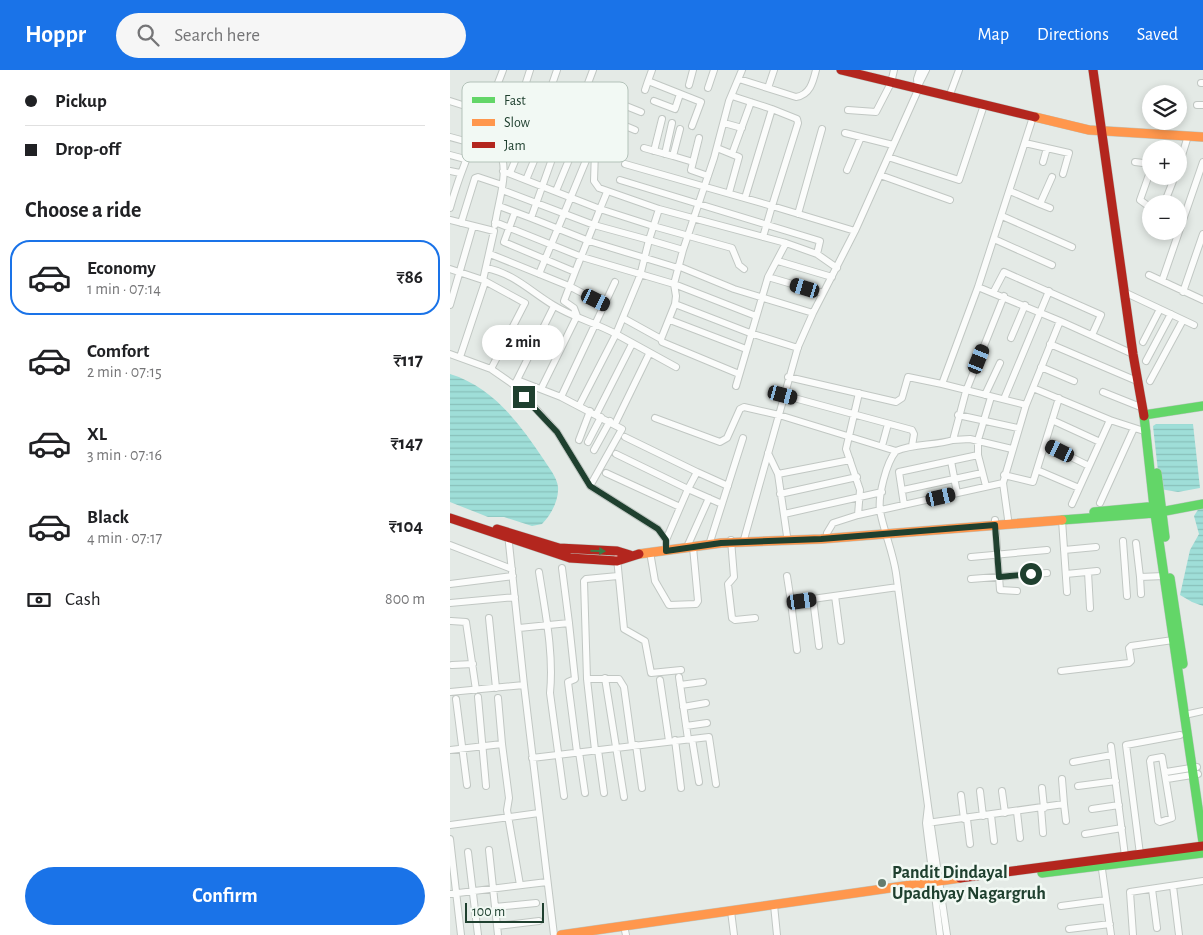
<!DOCTYPE html>
<meta charset="utf-8">
<style>
body{margin:0;font-family:"Alegreya Sans",sans-serif;background:#f6f6f6;color:#202124;height:100vh;display:flex;flex-direction:column;font-size:19px;white-space:nowrap}
*{box-sizing:border-box;margin:0}
p{font-size:16px;color:#757577}
.icon{flex:none;width:28px;height:28px;fill:none;stroke:currentColor;stroke-width:2;stroke-linecap:round;stroke-linejoin:round}
.map{position:relative;flex:1;overflow:hidden}
.panel{display:flex;flex-direction:column;background:#fff;width:450px}
.panel>*{flex:none}
.hud{display:grid;align-content:center;height:110px;padding:0 25px;background:#fff}
.fabs{position:absolute;left:692px;top:15px;display:grid;gap:10px}
.fabs a{display:grid;place-items:center;width:45px;height:45px;border-radius:50%;background:#fff;box-shadow:0 2px 8px #0003;font-size:25px}
.scale{position:absolute;left:15px;bottom:12px;width:79px;box-sizing:border-box;padding-left:5px;border:2px solid #1f402f;border-top:0;font-size:14px;line-height:18px;white-space:nowrap;color:#1f402f;-webkit-text-stroke:4px #f2f9f4;paint-order:stroke}
.end{position:absolute;width:22px;height:22px;margin:-11px;border:6px solid #1f402f;background:#fff;box-shadow:0 0 0 2px #fff}
.from{border-radius:50%}
.bubble{position:absolute;height:35px;border-radius:18px;background:#fff;box-shadow:0 2px 8px #0003;font-size:16px;font-weight:600;line-height:35px;text-align:center}
.car{position:absolute;width:15px;height:30px;margin:-15px -8px;border-radius:6px;box-shadow:0 0 4px 1px #0007;background:linear-gradient(#222 24%,#8ab4d8 0 40%,#222 0 76%,#8ab4d8 0 86%,#222 0)}
.hud b{display:flex;align-items:center;gap:18px;height:48px;font-size:19px}
.hud b+b{border-top:1px solid #e0e0e0}
.hud i{width:12px;height:12px;background:#202124}
ul{padding:0;list-style:none}
li{display:flex;align-items:center;gap:15px;height:75px;margin:0 10px 8px;padding:0 15px;border:2px solid transparent;border-radius:20px}
li div{flex:1}
li b{display:block;font-size:19px}
li em{font-style:normal;font-weight:600}
li.on{border-color:#1a73e8}
li>.icon{width:45px;height:45px;stroke-width:1.5}
h2{padding:0 25px;font-size:22px;line-height:60px}
.pay{display:flex;align-items:center;gap:12px;height:55px;padding:0 25px;font-size:19px}
.pay p{margin-inline-start:auto}
.primary-button{display:flex;gap:10px;margin-top:auto;padding:10px 25px}
.primary-button a{flex:1;height:58px;border-radius:30px;background:#1a73e8;color:#fff;font-size:20px;font-weight:600;line-height:58px;text-align:center}
header{display:flex;align-items:center;gap:30px;box-sizing:border-box;height:70px;padding:0 25px;background:#1a73e8;color:#fff}
header strong{font-size:24px}
nav{display:flex;gap:28px;margin-inline-start:auto;font-size:18px}
.search{width:350px;height:45px;background:#f6f6f6;display:flex;align-items:center;gap:12px;box-sizing:border-box;padding:0 18px;border-radius:28px;color:#757577;font-size:19px}
main{display:flex;flex:1;min-height:0}
.map>svg:first-child{display:block}
.water{fill:url(#water-rules)}
.lines{fill:none;stroke-linecap:round;stroke-linejoin:round}
.street-casing{stroke:#c1c7c3;stroke-width:8}
.fast-casing{stroke:#bdc7c2;stroke-width:10}
.slow-casing{stroke:#bdc7c2;stroke-width:10}
.jam-casing{stroke:#bdc7c2;stroke-width:10}
.street{stroke:#fbfcfb;stroke-width:6}
.fast{stroke:#63d668;stroke-width:9}
.slow{stroke:#ff974d;stroke-width:9}
.jam{stroke:#b3261e;stroke-width:9}
.oneway{fill:#3a7c46}
.route{stroke:#1f402f;stroke-width:6}
.poi-dot{fill:#647c6f;stroke:#f2f9f4;stroke-width:2}
.labels{text-anchor:middle;dominant-baseline:central;stroke-width:5;stroke-linejoin:round;paint-order:stroke}
.poi-label{font-size:18px;font-weight:bold;fill:#1f402f;stroke:#f2f9f4;text-anchor:start}
.key{fill:#f2f9f4;stroke:#b3c2b9;stroke-width:1}
.key-label{font-size:14px;fill:#1f402f}
</style>
<header>
<strong>Hoppr</strong>
<div class="search"><svg class="icon" aria-label="search" viewBox="0 0 24 24"><circle cx="10" cy="10" r="6"/><path d="M15 15l6 6"/></svg>Search here</div>
<nav><a>Map</a><a>Directions</a><a>Saved</a></nav>
</header>
<main>
<section class="panel">
<div class="hud">
<b><i class="from"></i>Pickup</b>
<b><i></i>Drop-off</b>
</div>
<h2>Choose a ride</h2>
<ul>
<li class="on"><svg class="icon" aria-label="car" viewBox="0 0 24 24"><path d="M5 17H2v-5l4-1 3-4h7l3 4 3 1v5h-3M9 17h6M6 11h13"/><circle cx="7" cy="17" r="2"/><circle cx="17" cy="17" r="2"/></svg><div><b>Economy</b><p>1 min · 07:14</p></div><em>₹86</em></li>
<li><svg class="icon" aria-label="car" viewBox="0 0 24 24"><path d="M5 17H2v-5l4-1 3-4h7l3 4 3 1v5h-3M9 17h6M6 11h13"/><circle cx="7" cy="17" r="2"/><circle cx="17" cy="17" r="2"/></svg><div><b>Comfort</b><p>2 min · 07:15</p></div><em>₹117</em></li>
<li><svg class="icon" aria-label="car" viewBox="0 0 24 24"><path d="M5 17H2v-5l4-1 3-4h7l3 4 3 1v5h-3M9 17h6M6 11h13"/><circle cx="7" cy="17" r="2"/><circle cx="17" cy="17" r="2"/></svg><div><b>XL</b><p>3 min · 07:16</p></div><em>₹147</em></li>
<li><svg class="icon" aria-label="car" viewBox="0 0 24 24"><path d="M5 17H2v-5l4-1 3-4h7l3 4 3 1v5h-3M9 17h6M6 11h13"/><circle cx="7" cy="17" r="2"/><circle cx="17" cy="17" r="2"/></svg><div><b>Black</b><p>4 min · 07:17</p></div><em>₹104</em></li>
</ul>
<div class="pay"><svg class="icon" aria-label="cash" viewBox="0 0 24 24"><path d="M3 7h18v10H3z"/><circle cx="12" cy="12" r="2"/></svg>Cash<p>800 m</p></div>
<div class="primary-button"><a>Confirm</a></div>
</section>
<div class="map">
<svg width="753" height="865" viewBox="0 0 753 865">
<defs>
<pattern id="water-rules" width="6" height="5" patternUnits="userSpaceOnUse" patternTransform="scale(1.25)"><rect width="6" height="5" fill="#9fded8"/><path d="M0 2.5h6" fill="none" stroke="#88c0ba"/></pattern>
</defs>
<rect width="100%" height="100%" fill="#e4eae6"/>
<path class="water" d="M0,304C43,317 70,354 94,390C99,398 107,407 108,417C109,430 101,445 92,454L82,456L54,447H38L0,432Z
M706,354H743L750,418L728,422L710,419L703,356Z
M749,438H753V536L742,532L730,525L740,480L749,464L744,446Z"/>
<g class="lines">
<defs>
<path id="street" d="M202,0L198,11L251,32L242,56
M289,9L346,27C360,25 363,12 366,0
M751,13H753
M239,15L243,0
M468,16L476,0
M258,18L264,0
M318,18L324,0
M136,20L191,42
M195,20L198,11
M72,25L80,0
M282,26L322,39L295,128
M499,27L509,0
M0,31L28,40L137,88L89,204
M204,31L225,39L230,24
M96,32L107,0
M747,35H753
M130,37L185,60
M398,40L426,42L441,13L444,0
M274,53L292,58
M31,55C37,62 44,69 48,77C61,100 48,131 45,155
M120,62L139,74L145,81L144,111L149,118L209,139L336,173L367,184L387,198
M395,63L443,75
M0,67L22,73
M575,73L619,83L613,104
M114,77L143,0
M194,78L223,86L230,59
M267,78L289,87L279,123
M204,81L212,49
M215,84L222,53
M282,84L301,32
M0,85L15,89
M223,86L243,92L249,68
M438,87L509,110L534,35
M243,92L241,100L258,106
M593,92L597,78
M685,92L701,94
M175,94L322,136L348,53L347,49L322,39
M729,95L738,66
M701,99L690,130L701,138
M397,100L411,67
M0,101L10,103
M53,101L150,139L125,202L54,172L65,142
M60,103L77,62
M430,105L500,130
M76,110L93,69
M170,110L370,171L367,184
M52,120L144,155L199,170L190,206L166,264L226,297
M106,121L123,80
M560,121L590,134L602,107
M157,122L150,139L203,156L282,178L289,195L294,199
M590,134L600,138
M714,134L725,106
M49,136L81,148L107,75
M0,138C13,90 36,46 53,0
M209,139L199,170L233,180
M348,144L372,59
M552,146L622,177
M81,148L139,171L228,198
M0,150L44,161L33,210L0,199
M45,152L132,187L224,214L306,246
M11,153L25,108L28,107L52,115
M313,167L322,136L405,161
M544,169L602,195
M40,184L119,216L155,235
M328,191L382,207
M228,196L284,219L363,243
M36,198C63,203 80,221 103,235C122,247 146,253 166,264L129,336
M699,205L753,230
M318,207L373,223
M33,210L75,233L41,299
M712,211L753,92
M528,217L610,251
M674,222L744,255
M733,222L753,164
M543,223L554,202L651,245L642,265
M554,226L516,321L503,370L520,369L562,379
M225,234L300,263L348,278
M0,235L23,156
M173,248L211,269L212,272L289,304
M220,250L296,279
M561,268L575,235
M211,269L225,234L226,226L224,214L233,180L264,88L279,31L292,0
M693,272L710,239
M600,274L687,311
M0,284L41,299L64,315L107,362L140,416L208,459L216,470V481
M10,287L35,212
M696,291L721,244
M591,297L624,311
M338,307L446,332L452,328L458,307L492,314
M67,310L104,236
M700,311L733,250
M64,315L67,310L111,327L172,359L140,416
M286,316L318,207L336,173
M583,318L660,350
M91,319L127,246L124,238L114,231L125,202
M653,322L693,338
M333,325L462,360L464,364L462,376
M535,325L550,293
M111,327L165,212
M554,329L599,221
M576,335L610,251L683,284
M146,345L182,274
M508,345L568,358
M205,348L270,372L277,368L290,339L294,337L329,345L446,381
M602,350L650,372
M165,354L199,284
M175,367L247,402L238,419L272,434
M129,370L140,341
M138,372L151,347
M595,374L639,396
M432,376L438,354
M144,380L160,351
M318,383L328,404
M166,384L238,419L216,470
M528,385V370L541,327
M501,391L507,423
M587,400L629,418
M247,402L278,416
M156,403L230,437
M554,405L583,412L609,328
M453,420L532,403
M330,424L407,407
M650,433L684,358
M622,434L660,350L697,362
M454,435L449,402L528,385L536,416
M334,444L432,422
M408,445L410,420L396,379L409,323
M558,449L553,413L576,335L492,314L528,217L583,47
M545,450L550,520L567,521
M612,450L617,522
M377,463L383,453L408,445L553,413
M58,464L74,615
M337,466L328,404L400,390
M281,470L284,507L278,514L282,548L285,550L305,548
M673,471L677,526
M293,473L348,277L363,243L405,161L468,20L467,9L470,0
M686,473L690,507
M0,475L62,499
M259,475L293,368
M237,477L259,428
M614,480L646,477
M200,482L205,511L219,535L246,534L248,531L243,477
M521,487L597,480
M167,488L174,559L195,571L201,603L231,600
M112,498L119,553
M89,502C95,541 104,583 100,623L114,726
M638,502L640,538
M616,504L647,501
M337,506L341,532
M521,509L597,503
M0,514L63,506
M691,524L690,507L714,506
M385,526L391,571
M363,529L369,576
M0,533L65,527
M39,548L46,618
M1,551L16,552L26,620
M69,558L119,553L125,609L118,612L127,682
M347,580L341,532L448,517
M2,595L23,594
M611,601L679,593L681,591L679,578L681,576L723,570
M229,607L238,669
M155,608L174,727
M137,609L134,511L136,509L168,506
M210,610L219,671
M230,615L253,612
M0,622L74,615L104,865
M28,627L36,716
M6,629L17,715
M233,637L256,633
M739,644L753,641
M236,656L257,653
M242,669L249,712
M225,670L231,718
M52,674L59,728L57,740L70,815
M186,675L192,718
M661,676L675,786
M0,680L52,674L48,628
M145,680L137,609H169L174,617L182,675
M148,680L154,723
M129,682L135,723
M712,687L722,748L710,752L708,751L700,691L701,689Z
M82,688L259,667L266,714
M623,692L662,685
M716,702L747,697
M717,709L748,704
M628,716L666,711
M592,718L594,738
M530,721L533,746
M552,721L555,743
M511,725L514,749
M614,734L616,751
M478,736L446,503C443,482 434,462 430,441C428,426 436,393 446,381C464,373 484,376 503,370
M591,738L593,763
M642,739L669,735
M567,742L570,768
M541,745L544,771
M517,749L520,774
M477,753L614,734L612,709
M0,755L89,743
M635,764L672,758
M0,769L11,865
M39,780L48,865
M18,782L28,865
M690,784L676,675L730,665
M651,792L661,865
M723,816L729,865
M702,819L707,858
M0,824L97,812
M324,835L327,865
M611,836L656,830
M45,837L86,833
M281,841L284,865
M47,856L89,851
M174,856L176,865
M619,859L660,854
M490,865L476,753L478,736L497,865
M683,865L680,822L753,811"/>
<path id="fast" d="M694,345L753,336
M694,346L704,437L753,772
M707,403L715,467
M644,442L708,436
M612,450L705,443L753,434
M720,508L733,594
M592,803L753,783"/>
<path id="slow" d="M585,47L639,60L753,67
M189,484L271,473L371,469L612,450
M111,865L510,808"/>
<path id="jam" d="M391,0L585,47
M643,0L683,284L694,346
M0,448L120,488L167,491L189,484
M47,459L109,478L167,481L180,485
M510,808L753,776"/>
</defs>
<use href="#street" class="street-casing"/>
<use href="#fast" class="fast-casing"/>
<use href="#slow" class="slow-casing"/>
<use href="#jam" class="jam-casing"/>
<use href="#street" class="street"/>
<use href="#fast" class="fast"/>
<use href="#slow" class="slow"/>
<use href="#jam" class="jam"/>
</g>
<defs><path id="oneway-solid" d="M-6-.8H1V-3.2L6.5 0L1 3.2V.8H-6Z" transform="scale(1.25)"/></defs>
<use class="oneway" href="#oneway-solid" transform="translate(148 481) rotate(1)"/>
<g class="lines">
<path class="route" d="M74,327L107,362L140,416L208,459L216,470V481L271,473L371,469L545,455L549,507L581,504"/>
</g>
<circle class="poi-dot" cx="432" cy="813" r="5"/>
<g class="labels">
<g class="poi-label">
<text x="442" y="803">Pandit Dindayal<tspan x="442" dy="21">Upadhyay Nagargruh</tspan></text>
</g>
</g>
<rect x="12" y="12" width="166" height="80" rx="8" class="key"/>
<rect x="22" y="27" width="23" height="6" fill="#63d668"/>
<rect x="22" y="49" width="23" height="7" fill="#ff974d"/>
<rect x="22" y="72" width="23" height="6" fill="#b3261e"/>
<g class="key-label">
<text x="54" y="35">Fast</text>
<text x="54" y="57">Slow</text>
<text x="54" y="80">Jam</text>
</g>
</svg>
<div class="fabs">
<a><svg class="icon" aria-label="layers" viewBox="0 0 24 24"><path d="M12 4l9 5-9 5-9-5zM3 14l9 5 9-5"/></svg></a>
<a>+</a>
<a>−</a>
</div>
<div class="scale">100 m</div>
<i class="end from" style="left:581px;top:504px"></i>
<i class="end" style="left:74px;top:327px"></i>
<div class="bubble" style="left:32px;top:255px;width:82px">2 min</div>
<i class="car" style="left:355px;top:218px;rotate:287deg"></i>
<i class="car" style="left:146px;top:230px;rotate:116deg"></i>
<i class="car" style="left:529px;top:289px;rotate:22deg"></i>
<i class="car" style="left:333px;top:325px;rotate:105deg"></i>
<i class="car" style="left:610px;top:381px;rotate:296deg"></i>
<i class="car" style="left:491px;top:427px;rotate:77deg"></i>
<i class="car" style="left:352px;top:531px;rotate:82deg"></i>
</div>
</main>
